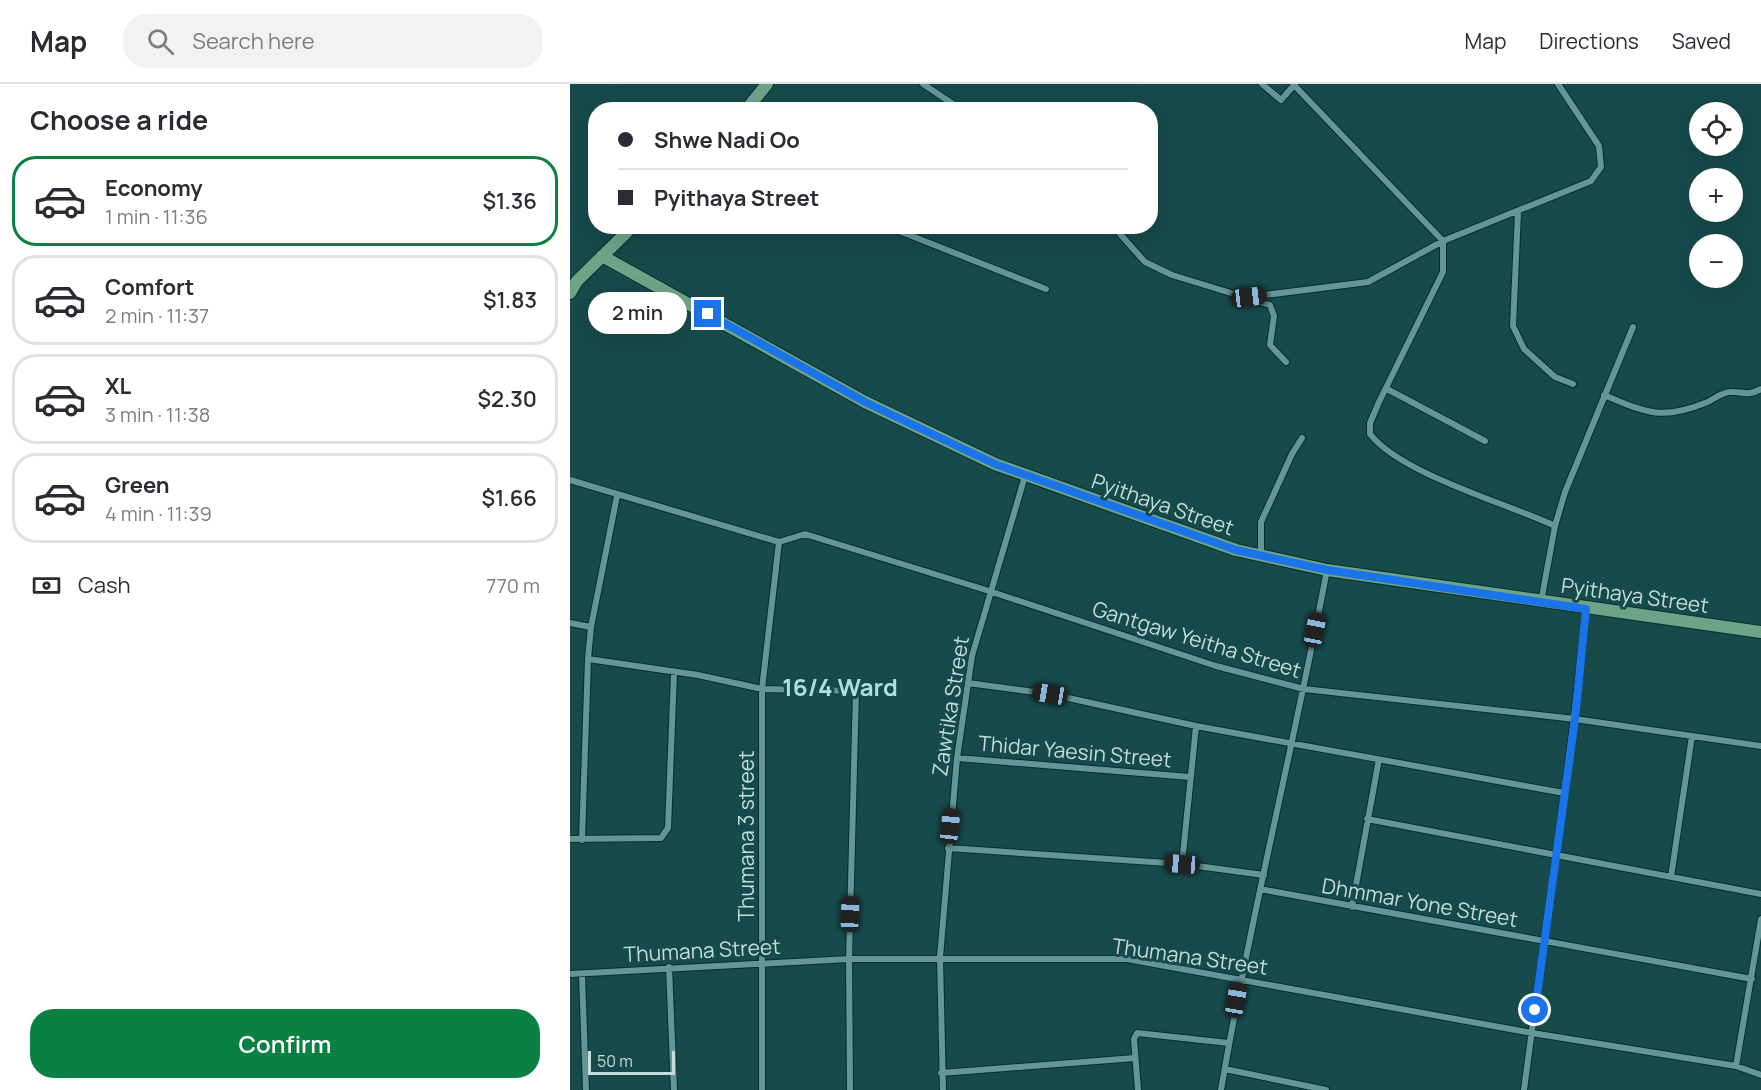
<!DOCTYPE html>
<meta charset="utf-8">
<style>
body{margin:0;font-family:Manrope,sans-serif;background:#f2f2f3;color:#2b2b33;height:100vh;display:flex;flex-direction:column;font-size:22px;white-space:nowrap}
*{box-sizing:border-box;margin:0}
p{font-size:20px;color:#7c7c81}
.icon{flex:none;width:33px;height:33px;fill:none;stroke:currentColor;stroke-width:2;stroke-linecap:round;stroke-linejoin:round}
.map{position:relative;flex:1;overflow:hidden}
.details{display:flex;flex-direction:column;background:#fff;width:570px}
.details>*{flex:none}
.hud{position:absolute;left:18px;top:18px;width:570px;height:132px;border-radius:24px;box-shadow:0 6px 24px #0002;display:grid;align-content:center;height:132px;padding:0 30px;background:#fff}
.tools{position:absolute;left:1119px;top:18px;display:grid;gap:12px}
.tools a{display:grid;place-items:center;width:54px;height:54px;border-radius:50%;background:#fff;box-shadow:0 6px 24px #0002;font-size:30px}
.scale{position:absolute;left:18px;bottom:15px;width:87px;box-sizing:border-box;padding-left:6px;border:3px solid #c3dcdc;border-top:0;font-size:16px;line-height:21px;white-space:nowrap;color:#c3dcdc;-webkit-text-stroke:4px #174a4b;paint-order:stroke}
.end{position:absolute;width:27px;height:27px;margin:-14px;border:8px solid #1a73e8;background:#fff;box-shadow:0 0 0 3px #fff}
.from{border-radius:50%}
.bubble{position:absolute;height:42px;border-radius:21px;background:#fff;box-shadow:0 6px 24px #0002;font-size:20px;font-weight:600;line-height:42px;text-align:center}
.car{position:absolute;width:18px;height:36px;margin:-18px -9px;border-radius:8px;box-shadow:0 0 4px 2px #0007;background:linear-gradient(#222 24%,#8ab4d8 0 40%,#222 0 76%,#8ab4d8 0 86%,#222 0)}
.hud b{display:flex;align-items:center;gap:21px;height:57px;font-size:22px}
.hud b+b{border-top:2px solid #e1e1e2}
.hud i{width:15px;height:15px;background:#2b2b33}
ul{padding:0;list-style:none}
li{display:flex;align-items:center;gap:18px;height:90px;margin:0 12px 9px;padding:0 18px;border:3px solid #e1e1e2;border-radius:24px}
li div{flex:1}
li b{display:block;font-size:22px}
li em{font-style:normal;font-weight:600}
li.current{border-color:#0b8043}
li>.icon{width:54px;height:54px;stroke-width:1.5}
h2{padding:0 30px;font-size:27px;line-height:72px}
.pay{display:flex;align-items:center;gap:15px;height:66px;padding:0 30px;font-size:22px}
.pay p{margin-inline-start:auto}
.action{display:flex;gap:12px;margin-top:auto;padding:12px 30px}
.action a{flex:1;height:69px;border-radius:24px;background:#0b8043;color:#fff;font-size:24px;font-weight:600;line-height:69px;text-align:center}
header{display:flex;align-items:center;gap:36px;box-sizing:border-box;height:84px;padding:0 30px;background:#fff;border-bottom:2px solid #e1e1e2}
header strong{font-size:28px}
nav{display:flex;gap:33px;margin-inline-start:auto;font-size:21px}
.search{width:420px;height:54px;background:#f2f2f3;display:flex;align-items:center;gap:15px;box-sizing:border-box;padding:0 21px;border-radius:24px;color:#7c7c81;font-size:22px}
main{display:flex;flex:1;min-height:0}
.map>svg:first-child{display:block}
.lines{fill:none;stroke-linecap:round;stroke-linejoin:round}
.street-casing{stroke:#062e2f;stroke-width:8}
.secondary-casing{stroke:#062e2f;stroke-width:14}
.street{stroke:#649697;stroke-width:6}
.secondary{stroke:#6da488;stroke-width:12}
.route{stroke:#1a73e8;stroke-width:8}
.labels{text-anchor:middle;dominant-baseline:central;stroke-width:6;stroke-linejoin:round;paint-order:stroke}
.street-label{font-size:21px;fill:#c3dcdc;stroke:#174a4b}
.quarter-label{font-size:24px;font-weight:bold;fill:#ade0e1;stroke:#174a4b}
</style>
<header>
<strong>Map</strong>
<div class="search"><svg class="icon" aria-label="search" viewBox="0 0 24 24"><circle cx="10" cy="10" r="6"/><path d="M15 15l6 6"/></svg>Search here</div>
<nav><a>Map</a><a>Directions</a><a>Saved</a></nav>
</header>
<main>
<section class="details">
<h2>Choose a ride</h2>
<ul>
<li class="current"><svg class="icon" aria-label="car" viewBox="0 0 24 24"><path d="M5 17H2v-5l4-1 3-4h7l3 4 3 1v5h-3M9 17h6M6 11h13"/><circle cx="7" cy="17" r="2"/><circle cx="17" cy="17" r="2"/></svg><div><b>Economy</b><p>1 min · 11:36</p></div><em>$1.36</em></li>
<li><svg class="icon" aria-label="car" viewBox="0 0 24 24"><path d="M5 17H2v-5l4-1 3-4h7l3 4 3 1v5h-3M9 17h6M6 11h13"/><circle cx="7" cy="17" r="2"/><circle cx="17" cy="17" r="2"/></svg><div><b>Comfort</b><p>2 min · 11:37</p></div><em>$1.83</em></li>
<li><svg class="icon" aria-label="car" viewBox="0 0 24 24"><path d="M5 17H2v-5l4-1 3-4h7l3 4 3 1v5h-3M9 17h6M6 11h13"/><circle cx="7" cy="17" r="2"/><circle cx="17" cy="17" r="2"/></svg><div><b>XL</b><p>3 min · 11:38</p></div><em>$2.30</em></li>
<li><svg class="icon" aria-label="car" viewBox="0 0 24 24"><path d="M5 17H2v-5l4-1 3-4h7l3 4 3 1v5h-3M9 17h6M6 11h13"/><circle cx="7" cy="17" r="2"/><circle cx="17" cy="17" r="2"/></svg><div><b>Green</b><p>4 min · 11:39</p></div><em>$1.66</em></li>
</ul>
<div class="pay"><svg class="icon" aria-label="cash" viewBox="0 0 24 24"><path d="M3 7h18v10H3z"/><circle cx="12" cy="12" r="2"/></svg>Cash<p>770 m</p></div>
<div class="action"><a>Confirm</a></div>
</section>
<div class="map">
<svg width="1191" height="1006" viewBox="0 0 1191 1006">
<rect width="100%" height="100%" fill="#174a4b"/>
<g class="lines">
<defs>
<path id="street" d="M353,0L392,26
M692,0L711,16L725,0
M724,1L873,157V188L809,318L800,339V350C831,390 936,419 985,442
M948,128L943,242L954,265L985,293L1003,300
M311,142L329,147L476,205
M550,150L575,178L602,191L700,221L704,232L700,261L716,278
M679,213L798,198L873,157L1021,97L1031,83L1029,62L988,0
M817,305L915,357
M1034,311C1075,328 1091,337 1135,319C1143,316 1152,308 1160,308C1175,307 1176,313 1191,305
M0,396L209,458
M209,458L235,450L419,507L646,582L734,605L1005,635L1191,662
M691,471V438L722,370L732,354
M971,518L985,442L995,408L1063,243
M0,539L21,543
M18,575L128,591L192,605L286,607L279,875L280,1006
M398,599L480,610L626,642L994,709
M387,674L620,693
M797,735L1191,810
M0,755L91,754L98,744L104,589
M12,756L18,575L21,543L47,412
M378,764L612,780L694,791
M612,780L626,642
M1101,793L1122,652
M690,805L1182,895
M782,823L809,675
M99,883L104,1006
M0,890L279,875H557L962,949L1166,982L1191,991
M12,890L16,1006
M1166,982L1191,835
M655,985L756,1006
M371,989L565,974
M192,1006V605L209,458
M373,1006L370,873L387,674L402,572L455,392
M568,1006L564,955L567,949L659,959
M651,1006C681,832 724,660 757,486
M954,1006C975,845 1000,686 1016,525"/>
<path id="secondary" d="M176,26L197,0
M32,172L295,318L425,380L666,466L757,486L1191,548
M0,209L7,197L63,142"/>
</defs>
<use href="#street" class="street-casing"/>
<use href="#secondary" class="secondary-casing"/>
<use href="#street" class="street"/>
<use href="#secondary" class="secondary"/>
</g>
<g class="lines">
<path class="route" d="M138,230L295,318L425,380L666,466L757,486L1016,525L1005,635L965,926"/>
</g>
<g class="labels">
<g class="street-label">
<text transform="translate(593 420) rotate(19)">Pyithaya Street</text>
<text transform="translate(1065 511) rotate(8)">Pyithaya Street</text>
<text transform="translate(627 555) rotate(17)">Gantgaw Yeitha Street</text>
<text transform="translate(380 622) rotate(-81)">Zawtika Street</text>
<text transform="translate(505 667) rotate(5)">Thidar Yaesin Street</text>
<text transform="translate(176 752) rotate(-90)">Thumana 3 street</text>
<text transform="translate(850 818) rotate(10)">Dhmmar Yone Street</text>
<text transform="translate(132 866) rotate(-3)">Thumana Street</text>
<text transform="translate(620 872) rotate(8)">Thumana Street</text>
</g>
<g class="quarter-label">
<text x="270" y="602">16/4 Ward</text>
</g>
</g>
</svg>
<div class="tools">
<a><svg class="icon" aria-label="locate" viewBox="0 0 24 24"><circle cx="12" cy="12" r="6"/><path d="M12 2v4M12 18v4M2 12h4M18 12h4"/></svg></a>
<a>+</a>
<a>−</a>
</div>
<div class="scale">50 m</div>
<i class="end from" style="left:965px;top:926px"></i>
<i class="end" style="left:138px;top:230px"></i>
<div class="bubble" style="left:18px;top:208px;width:99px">2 min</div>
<i class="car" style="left:679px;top:213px;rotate:83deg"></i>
<i class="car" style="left:745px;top:546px;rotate:11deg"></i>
<i class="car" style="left:480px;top:610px;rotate:280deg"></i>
<i class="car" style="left:380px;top:742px;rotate:6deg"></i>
<i class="car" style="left:612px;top:780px;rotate:274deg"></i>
<i class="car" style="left:280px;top:830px;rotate:2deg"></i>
<i class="car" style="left:666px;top:916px;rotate:10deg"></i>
<div class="hud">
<b><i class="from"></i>Shwe Nadi Oo</b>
<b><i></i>Pyithaya Street</b>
</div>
</div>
</main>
